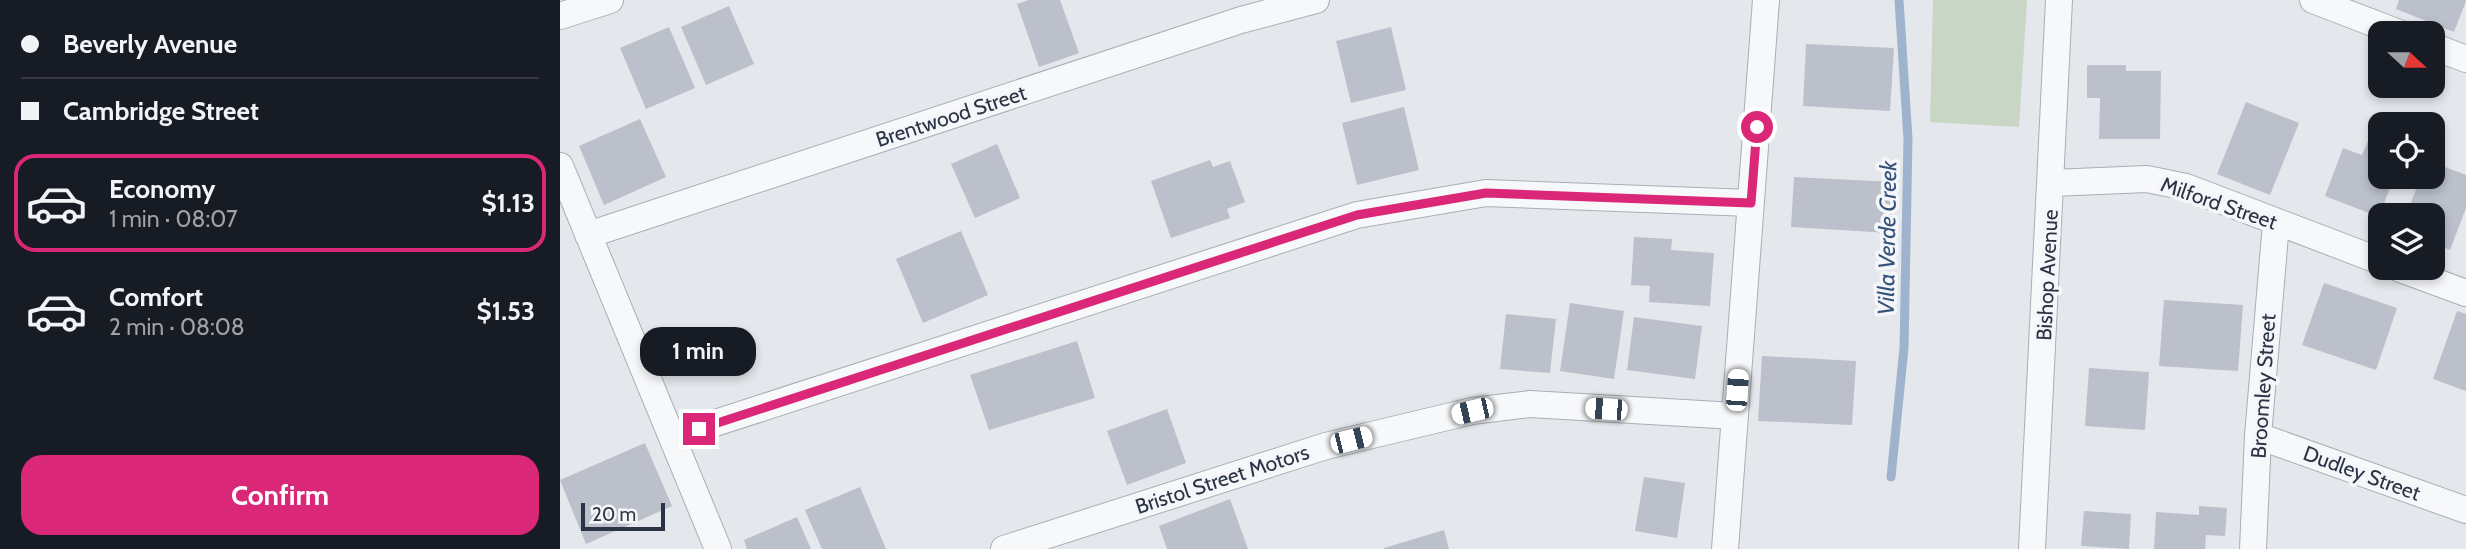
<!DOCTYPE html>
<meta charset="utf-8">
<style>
body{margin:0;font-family:Cabin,sans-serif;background:#20242c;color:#f1f3f6;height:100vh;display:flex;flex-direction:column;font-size:26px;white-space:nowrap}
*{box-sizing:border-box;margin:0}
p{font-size:23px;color:#9ea1a6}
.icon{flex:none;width:38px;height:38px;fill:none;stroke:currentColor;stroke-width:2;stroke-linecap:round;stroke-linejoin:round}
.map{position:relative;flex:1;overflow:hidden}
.side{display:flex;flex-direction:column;background:#171b24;width:560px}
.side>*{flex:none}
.hud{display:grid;align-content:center;height:154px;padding:0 21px;background:#171b24}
.needle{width:46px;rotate:111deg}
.fabs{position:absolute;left:1808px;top:21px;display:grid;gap:14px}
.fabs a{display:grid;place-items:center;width:77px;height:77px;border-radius:14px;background:#171b24;box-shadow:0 4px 10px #0003;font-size:35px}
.scale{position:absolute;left:21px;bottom:18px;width:84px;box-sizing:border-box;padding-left:7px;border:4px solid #2b3445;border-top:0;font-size:19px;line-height:24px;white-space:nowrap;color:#2b3445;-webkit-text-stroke:5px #f4f6f9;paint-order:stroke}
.end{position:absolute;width:32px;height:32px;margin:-16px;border:9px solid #db2777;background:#fff;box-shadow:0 0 0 4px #fff}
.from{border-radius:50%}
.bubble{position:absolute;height:49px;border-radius:21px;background:#171b24;box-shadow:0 4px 10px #0003;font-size:23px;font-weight:800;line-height:49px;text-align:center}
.car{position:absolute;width:21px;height:42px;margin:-21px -10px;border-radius:9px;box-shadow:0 0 5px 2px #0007;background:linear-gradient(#fff 24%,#345 0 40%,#fff 0 76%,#345 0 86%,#fff 0)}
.hud b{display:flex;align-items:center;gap:24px;height:66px;font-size:26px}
.hud b+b{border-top:2px solid #363941}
.hud i{width:18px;height:18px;background:#f1f3f6}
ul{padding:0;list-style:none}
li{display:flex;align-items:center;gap:21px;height:98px;margin:0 14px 10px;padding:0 7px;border:4px solid transparent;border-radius:21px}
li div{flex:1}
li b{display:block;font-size:26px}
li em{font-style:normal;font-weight:800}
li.current{border-color:#db2777}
li>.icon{width:63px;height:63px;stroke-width:1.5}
.cta{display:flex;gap:14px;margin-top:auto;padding:14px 21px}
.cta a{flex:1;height:80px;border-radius:21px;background:#db2777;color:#fff;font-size:28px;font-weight:800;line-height:80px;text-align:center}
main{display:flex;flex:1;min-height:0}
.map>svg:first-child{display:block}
.green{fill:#c9d6c5}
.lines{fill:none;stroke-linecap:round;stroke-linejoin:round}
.stream{stroke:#9fb4cc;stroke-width:9}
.building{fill:#bbc0ca}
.street-casing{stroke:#a9aeb7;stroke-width:28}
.street{stroke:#f7f8fa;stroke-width:26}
.route{stroke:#db2777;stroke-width:9}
.labels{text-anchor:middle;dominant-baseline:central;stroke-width:7;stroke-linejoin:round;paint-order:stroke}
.street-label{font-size:21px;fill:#2b3445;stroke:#f4f6f9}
.water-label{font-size:23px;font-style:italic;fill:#34527a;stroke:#f4f6f9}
</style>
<main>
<section class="side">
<div class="hud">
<b><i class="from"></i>Beverly Avenue</b>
<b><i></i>Cambridge Street</b>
</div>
<ul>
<li class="current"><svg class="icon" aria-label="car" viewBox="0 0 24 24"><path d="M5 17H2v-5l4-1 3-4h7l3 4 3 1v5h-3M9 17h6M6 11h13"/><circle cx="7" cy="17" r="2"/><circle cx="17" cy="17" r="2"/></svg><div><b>Economy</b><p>1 min · 08:07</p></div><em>$1.13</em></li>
<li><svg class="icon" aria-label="car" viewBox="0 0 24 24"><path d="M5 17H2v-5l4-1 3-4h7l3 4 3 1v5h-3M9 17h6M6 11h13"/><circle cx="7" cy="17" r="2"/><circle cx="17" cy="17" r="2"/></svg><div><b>Comfort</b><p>2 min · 08:08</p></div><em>$1.53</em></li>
</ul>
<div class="cta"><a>Confirm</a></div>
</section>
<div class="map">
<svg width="1906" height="549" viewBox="0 0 1906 549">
<rect width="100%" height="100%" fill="#e4e7ec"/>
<path class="green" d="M1373,0H1467L1459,127L1370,122Z"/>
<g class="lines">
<path class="stream" d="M1331,477L1344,348L1348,139L1339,0"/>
</g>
<path class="building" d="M469,0H500L519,53L479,67L457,4Z
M1839,0H1906V1L1894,32L1836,9Z
M169,6L194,64L146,85L121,27Z
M109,27L135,88L86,109L60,48Z
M831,27L846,90L791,103L776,41Z
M1246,44L1334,48L1330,111L1243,106Z
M1527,65H1566V71H1601L1600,139H1539L1540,98H1527Z
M1686,102L1739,123L1710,195L1657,174Z
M844,107L859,170L797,185L782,123Z
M80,119L106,177L44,205L19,146Z
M1809,139L1820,143V177H1834L1819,217L1765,196L1783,148L1802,155Z
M437,144L460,198L415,218L391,164Z
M650,160L653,167L670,161L685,202L667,209L670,218L611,238L591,181Z
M1872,162L1906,175V208L1890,250L1872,243V215H1846L1861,177H1872Z
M1234,177L1333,182L1330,233L1231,227Z
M401,231L428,295L363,323L336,259Z
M1074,237L1112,239L1111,250L1154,253L1150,306L1089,302L1090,286L1071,285Z
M1764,283L1837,308L1816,370L1742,345Z
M1604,300L1683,305L1678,371L1599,366Z
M1010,303L1064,311L1054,379L1000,371Z
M1897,311L1906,314V391L1873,379Z
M946,314L996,319L990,373L940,369Z
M1074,317L1142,326L1135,379L1067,370Z
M517,341L535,398L429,430L410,375Z
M1202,356L1296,361L1292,425L1198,421Z
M1529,368L1589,372L1585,430L1525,426Z
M607,409L626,463L567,485L547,431Z
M85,443L112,506L26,544L0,480Z
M1084,477L1125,483L1117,538L1075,531Z
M300,487L326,549H262L245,510Z
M670,499L688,549H607L599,526Z
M1639,506L1667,508L1665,536L1646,535L1645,549H1594L1596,512L1639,515Z
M1524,511L1571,514L1569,549L1521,546Z
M237,517L251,549H187L184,540Z
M884,530L889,549H824V548Z"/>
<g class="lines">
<defs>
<path id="street" d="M1753,0L1839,33
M0,16L50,0
M1872,46L1906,59
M0,166L158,549
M1492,183L1587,179L1626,187L1820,261
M28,235L681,20L756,0
M1838,268L1906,293
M1698,436L1906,510
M112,437L797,215L926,193L1191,203
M444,549L766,446L912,411L970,404L1175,416
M1165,549L1206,0
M1472,549L1499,0
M1693,549L1698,436L1716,223"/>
</defs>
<use href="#street" class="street-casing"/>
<use href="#street" class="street"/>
</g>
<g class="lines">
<path class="route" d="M139,429L797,215L926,193L1191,203L1197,127"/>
</g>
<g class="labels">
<g class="street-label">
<text transform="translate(391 116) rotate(-18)">Brentwood Street</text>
<text transform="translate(1659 203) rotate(19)">Milford Street</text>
<text transform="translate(1487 275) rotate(-87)">Bishop Avenue</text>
<text transform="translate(1703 386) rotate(-86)">Broomley Street</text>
<text transform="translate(1802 473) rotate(20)">Dudley Street</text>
<text transform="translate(662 479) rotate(-18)">Bristol Street Motors</text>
</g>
<g class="water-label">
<text transform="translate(1327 238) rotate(-89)">Villa Verde Creek</text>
</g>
</g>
</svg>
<div class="fabs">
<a><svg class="needle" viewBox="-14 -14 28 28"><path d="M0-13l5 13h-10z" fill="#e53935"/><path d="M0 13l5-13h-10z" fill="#9ea1a6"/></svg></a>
<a><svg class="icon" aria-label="locate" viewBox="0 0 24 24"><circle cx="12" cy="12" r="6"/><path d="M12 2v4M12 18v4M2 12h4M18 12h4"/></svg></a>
<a><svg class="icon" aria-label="layers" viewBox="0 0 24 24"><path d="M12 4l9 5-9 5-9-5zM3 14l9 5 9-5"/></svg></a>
</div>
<div class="scale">20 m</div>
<i class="end from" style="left:1197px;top:127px"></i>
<i class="end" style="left:139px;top:429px"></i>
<div class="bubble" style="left:80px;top:327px;width:116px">1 min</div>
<i class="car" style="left:1177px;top:390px;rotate:4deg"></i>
<i class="car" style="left:1046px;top:409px;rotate:274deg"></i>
<i class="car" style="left:912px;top:411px;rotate:257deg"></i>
<i class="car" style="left:791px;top:440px;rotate:76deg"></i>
</div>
</main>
